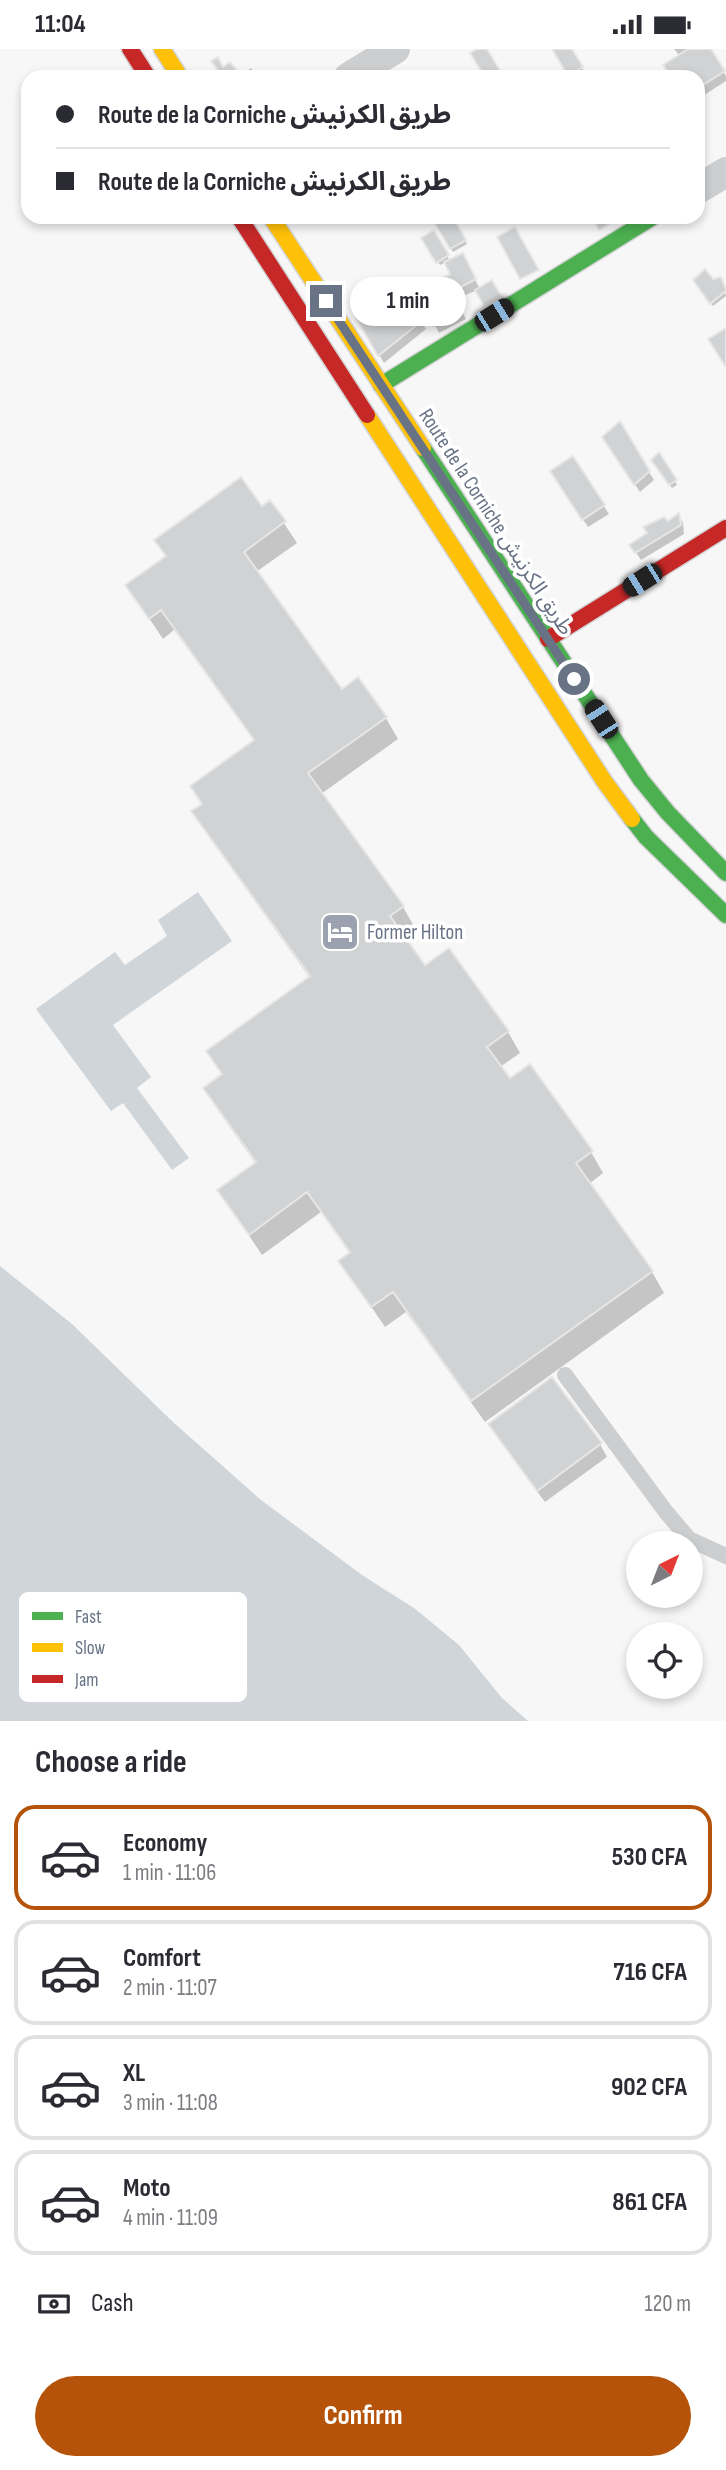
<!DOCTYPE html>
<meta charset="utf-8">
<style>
body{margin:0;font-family:"Sofia Sans Condensed","Noto Sans Arabic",sans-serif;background:#f2f2f3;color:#2b2b33;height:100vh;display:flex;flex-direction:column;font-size:26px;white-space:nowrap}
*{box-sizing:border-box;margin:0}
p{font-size:23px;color:#7c7c81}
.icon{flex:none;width:38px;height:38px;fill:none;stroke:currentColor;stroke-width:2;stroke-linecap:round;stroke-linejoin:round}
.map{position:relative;height:1672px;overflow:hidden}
.details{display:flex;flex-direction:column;background:#fff;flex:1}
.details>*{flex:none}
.hud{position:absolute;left:21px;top:21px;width:684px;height:154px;border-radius:21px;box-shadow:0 4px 10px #0003;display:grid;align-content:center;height:154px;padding:0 35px;background:#fff}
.needle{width:46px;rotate:42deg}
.fabs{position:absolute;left:626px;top:1482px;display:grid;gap:14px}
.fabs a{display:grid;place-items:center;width:77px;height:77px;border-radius:50%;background:#fff;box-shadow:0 4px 10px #0003;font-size:35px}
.end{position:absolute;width:32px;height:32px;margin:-16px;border:9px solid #697386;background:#fff;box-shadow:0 0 0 4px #fff}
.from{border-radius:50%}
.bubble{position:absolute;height:49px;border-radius:24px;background:#fff;box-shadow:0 4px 10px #0003;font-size:23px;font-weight:700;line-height:49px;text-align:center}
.car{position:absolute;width:21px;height:42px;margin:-21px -10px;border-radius:9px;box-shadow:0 0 5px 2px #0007;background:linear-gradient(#222 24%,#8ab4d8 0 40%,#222 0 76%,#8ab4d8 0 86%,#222 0)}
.hud b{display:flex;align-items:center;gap:24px;height:66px;font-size:26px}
.hud b+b{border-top:2px solid #e1e1e2}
.hud i{width:18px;height:18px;background:#2b2b33}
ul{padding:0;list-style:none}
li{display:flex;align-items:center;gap:21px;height:105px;margin:0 14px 10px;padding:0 21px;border:4px solid #e1e1e2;border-radius:21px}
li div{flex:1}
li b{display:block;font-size:26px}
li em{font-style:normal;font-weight:700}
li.current{border-color:#b45309}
li>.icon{width:63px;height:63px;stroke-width:1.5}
h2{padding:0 35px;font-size:32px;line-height:84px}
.pay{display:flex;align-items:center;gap:18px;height:77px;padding:0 35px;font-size:26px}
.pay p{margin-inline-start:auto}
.button{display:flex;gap:14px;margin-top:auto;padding:14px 35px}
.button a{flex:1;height:80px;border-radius:42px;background:#b45309;color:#fff;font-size:28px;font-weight:700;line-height:80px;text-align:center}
.status{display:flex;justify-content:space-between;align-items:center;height:49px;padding:0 35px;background:#fff;direction:ltr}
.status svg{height:19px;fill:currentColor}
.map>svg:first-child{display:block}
.water{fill:#d0d5da}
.shadow{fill:#0003}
.building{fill:#d0d2d3;stroke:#e6e6e6;stroke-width:2}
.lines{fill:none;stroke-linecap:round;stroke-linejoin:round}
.fast-casing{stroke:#d3d3d5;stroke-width:19}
.slow-casing{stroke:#d3d3d5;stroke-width:19}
.jam-casing{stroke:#d3d3d5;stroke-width:19}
.lane{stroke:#cdced0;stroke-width:16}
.street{stroke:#cdced0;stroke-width:30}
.fast{stroke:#4caf50;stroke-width:16}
.slow{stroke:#ffc107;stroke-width:16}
.jam{stroke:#c62828;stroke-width:16}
.route{stroke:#697386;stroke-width:9}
.labels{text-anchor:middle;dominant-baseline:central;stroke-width:7;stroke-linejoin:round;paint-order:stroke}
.street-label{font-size:21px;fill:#697386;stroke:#fff}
.poi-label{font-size:21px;fill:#697386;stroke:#fff;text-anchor:start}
.key{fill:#fff;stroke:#d2d5db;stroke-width:2}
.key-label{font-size:19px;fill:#697386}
</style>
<div class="status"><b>11:04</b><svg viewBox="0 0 49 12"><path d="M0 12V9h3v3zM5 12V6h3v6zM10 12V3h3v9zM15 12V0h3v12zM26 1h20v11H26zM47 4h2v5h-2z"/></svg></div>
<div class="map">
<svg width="726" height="1672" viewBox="0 0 726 1672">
<rect width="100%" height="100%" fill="#f7f7f7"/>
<path class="water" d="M198,843L232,892L113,976L151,1028L137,1039L189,1109L172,1121L123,1054L111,1062L36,960L115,903L125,916L167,887L158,871Z
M0,1217L72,1275L174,1374L261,1451L362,1526L414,1559L459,1596L502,1649L528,1672H0Z"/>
<path class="shadow" d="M554,0H570L584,22L571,28Z
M674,0H709L726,27V32L698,50V28H672L680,7Z
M214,13L222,20L230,16L239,28H224Z
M251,19L257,28H245L243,25Z
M698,109L706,123L698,128Z
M451,168L467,195L453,203L438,176Z
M434,183L450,212L462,206L480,240L456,250L466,270L439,284L435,276L452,226L446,213L440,216L424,189Z
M720,230L726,247L713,257L695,231L712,232Z
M403,242L426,280L384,314L358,269Z
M619,375L654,431L640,443L609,397Z
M659,406L677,436L672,439L653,411Z
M573,410L609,465L588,478L557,431Z
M270,453L297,494L256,523L342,642L386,669L398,690L321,745L403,858L415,879L403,888L425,918L508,983L520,1004L500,1018L510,1032L591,1103L603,1124L589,1135L652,1223L664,1244L485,1373L406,1263L385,1278L340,1212L350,1205L321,1163L262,1206L219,1142L256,1115L217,1060L205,1039L223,1027L208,1002L310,929L206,784L194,763L203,757L192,738L255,693L174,581L163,590L127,536L166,509L156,491L262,459Z
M679,467L683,474L684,485L641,511L631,496Z
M497,1388L600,1395L607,1408L545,1453Z"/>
<path class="building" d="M477,0H487L504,28H485L470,4Z
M552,0H572L583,18L568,27Z
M688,0H711L725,22L698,39V28H671L663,16Z
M218,8L223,18L230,13L239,24L223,28L211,12Z
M448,168H453L466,191L450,200L435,175Z
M592,168H608L611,174L599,181Z
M515,178L539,221L520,230L497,188Z
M434,181L449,206L436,214L421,189Z
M463,204L476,230L453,242L463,261L433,277L416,242L450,225L444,213Z
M705,220L713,230L721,228L726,240V242L710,255L693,231Z
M492,231L501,247L484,257L475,241Z
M404,239L423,271L378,307L356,269Z
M726,279V316L725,317L708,290Z
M620,372L650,422L634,436L602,388Z
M659,403L677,431L669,436L651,411Z
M573,407L605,456L582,471L550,422Z
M241,428L262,457L270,451L286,472L244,503L342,640L358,628L387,668L308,724L404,857L390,867L425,916L449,899L509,982L487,998L510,1029L530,1015L593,1102L576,1114L653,1222L471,1352L393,1243L371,1258L338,1212L350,1203L307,1143L249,1186L217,1141L256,1113L203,1039L222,1025L206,1002L310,927L191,762L202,755L190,737L254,691L161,561L149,570L125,536L166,507L154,491Z
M679,464L681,476L635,504L629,496L647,484L643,478L664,468L668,472Z
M552,1328L602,1394L537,1442L488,1375Z"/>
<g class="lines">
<defs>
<path id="fast" d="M381,336L653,168
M423,399L641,731L668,764L726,824
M632,770L646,788L726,866"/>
<path id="slow" d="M162,0L180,28
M271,168L423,399
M367,366L604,732L632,770"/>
<path id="jam" d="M130,0L148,28
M239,168L367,366
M548,590L726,479"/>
</defs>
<use href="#fast" class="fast-casing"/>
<use href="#slow" class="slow-casing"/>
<use href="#jam" class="jam-casing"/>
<path class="lane" d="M565,1326L666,1463L689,1490L726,1507"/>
<path class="street" d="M349,28L395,0
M698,140L726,123"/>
<use href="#fast" class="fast"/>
<use href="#slow" class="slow"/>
<use href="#jam" class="jam"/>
</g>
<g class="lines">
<path class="route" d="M326,252L574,630"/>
</g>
<defs>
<symbol id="hotel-square" viewBox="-11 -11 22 22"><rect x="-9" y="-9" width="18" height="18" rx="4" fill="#9ba1ae" stroke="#fff"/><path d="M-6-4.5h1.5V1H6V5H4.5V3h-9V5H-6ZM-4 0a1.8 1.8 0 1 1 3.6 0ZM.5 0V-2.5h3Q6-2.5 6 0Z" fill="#fff"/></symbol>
</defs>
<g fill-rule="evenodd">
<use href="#hotel-square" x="318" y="861" width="44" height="44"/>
</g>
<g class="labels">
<g class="street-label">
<text transform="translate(496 473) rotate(57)">Route de la Corniche طريق الكرنيش</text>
</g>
<g class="poi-label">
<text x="367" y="883">Former Hilton</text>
</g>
</g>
<rect x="18" y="1542" width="230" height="112" rx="10" class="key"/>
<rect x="32" y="1563" width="31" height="8" fill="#4caf50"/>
<rect x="32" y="1594" width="31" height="9" fill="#ffc107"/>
<rect x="32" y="1626" width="31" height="8" fill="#c62828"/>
<g class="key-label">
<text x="75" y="1574">Fast</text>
<text x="75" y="1605">Slow</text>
<text x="75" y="1637">Jam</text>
</g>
</svg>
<div class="fabs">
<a><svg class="needle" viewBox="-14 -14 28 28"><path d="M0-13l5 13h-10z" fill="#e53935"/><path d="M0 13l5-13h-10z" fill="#7c7c81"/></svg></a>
<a><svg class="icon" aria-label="locate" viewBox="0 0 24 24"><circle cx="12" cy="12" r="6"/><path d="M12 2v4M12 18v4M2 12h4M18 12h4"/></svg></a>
</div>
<i class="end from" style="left:574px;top:630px"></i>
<i class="end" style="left:326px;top:252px"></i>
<div class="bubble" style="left:350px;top:228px;width:116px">1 min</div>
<i class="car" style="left:494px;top:266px;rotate:58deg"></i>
<i class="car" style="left:642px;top:531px;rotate:238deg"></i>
<i class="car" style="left:601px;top:670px;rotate:327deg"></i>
<div class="hud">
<b><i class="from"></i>Route de la Corniche طريق الكرنيش</b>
<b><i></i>Route de la Corniche طريق الكرنيش</b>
</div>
</div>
<section class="details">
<h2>Choose a ride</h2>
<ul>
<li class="current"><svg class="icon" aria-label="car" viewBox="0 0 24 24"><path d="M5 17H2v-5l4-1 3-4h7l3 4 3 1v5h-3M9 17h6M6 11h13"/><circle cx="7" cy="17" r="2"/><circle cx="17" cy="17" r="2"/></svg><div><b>Economy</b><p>1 min · 11:06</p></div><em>530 CFA</em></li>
<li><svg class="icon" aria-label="car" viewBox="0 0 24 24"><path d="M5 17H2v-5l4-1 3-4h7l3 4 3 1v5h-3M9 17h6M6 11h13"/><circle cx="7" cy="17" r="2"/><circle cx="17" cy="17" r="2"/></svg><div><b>Comfort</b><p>2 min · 11:07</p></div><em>716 CFA</em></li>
<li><svg class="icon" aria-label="car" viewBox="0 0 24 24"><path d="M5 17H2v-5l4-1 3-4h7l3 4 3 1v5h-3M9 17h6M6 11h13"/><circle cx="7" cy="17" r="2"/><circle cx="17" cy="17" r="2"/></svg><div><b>XL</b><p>3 min · 11:08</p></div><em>902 CFA</em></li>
<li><svg class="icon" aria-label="car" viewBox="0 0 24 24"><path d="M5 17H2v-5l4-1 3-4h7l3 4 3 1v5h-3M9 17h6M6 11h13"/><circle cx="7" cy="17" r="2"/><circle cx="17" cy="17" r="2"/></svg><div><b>Moto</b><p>4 min · 11:09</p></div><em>861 CFA</em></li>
</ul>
<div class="pay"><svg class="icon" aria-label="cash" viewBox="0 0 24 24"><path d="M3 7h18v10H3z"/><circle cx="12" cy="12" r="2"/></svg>Cash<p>120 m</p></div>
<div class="button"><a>Confirm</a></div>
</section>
